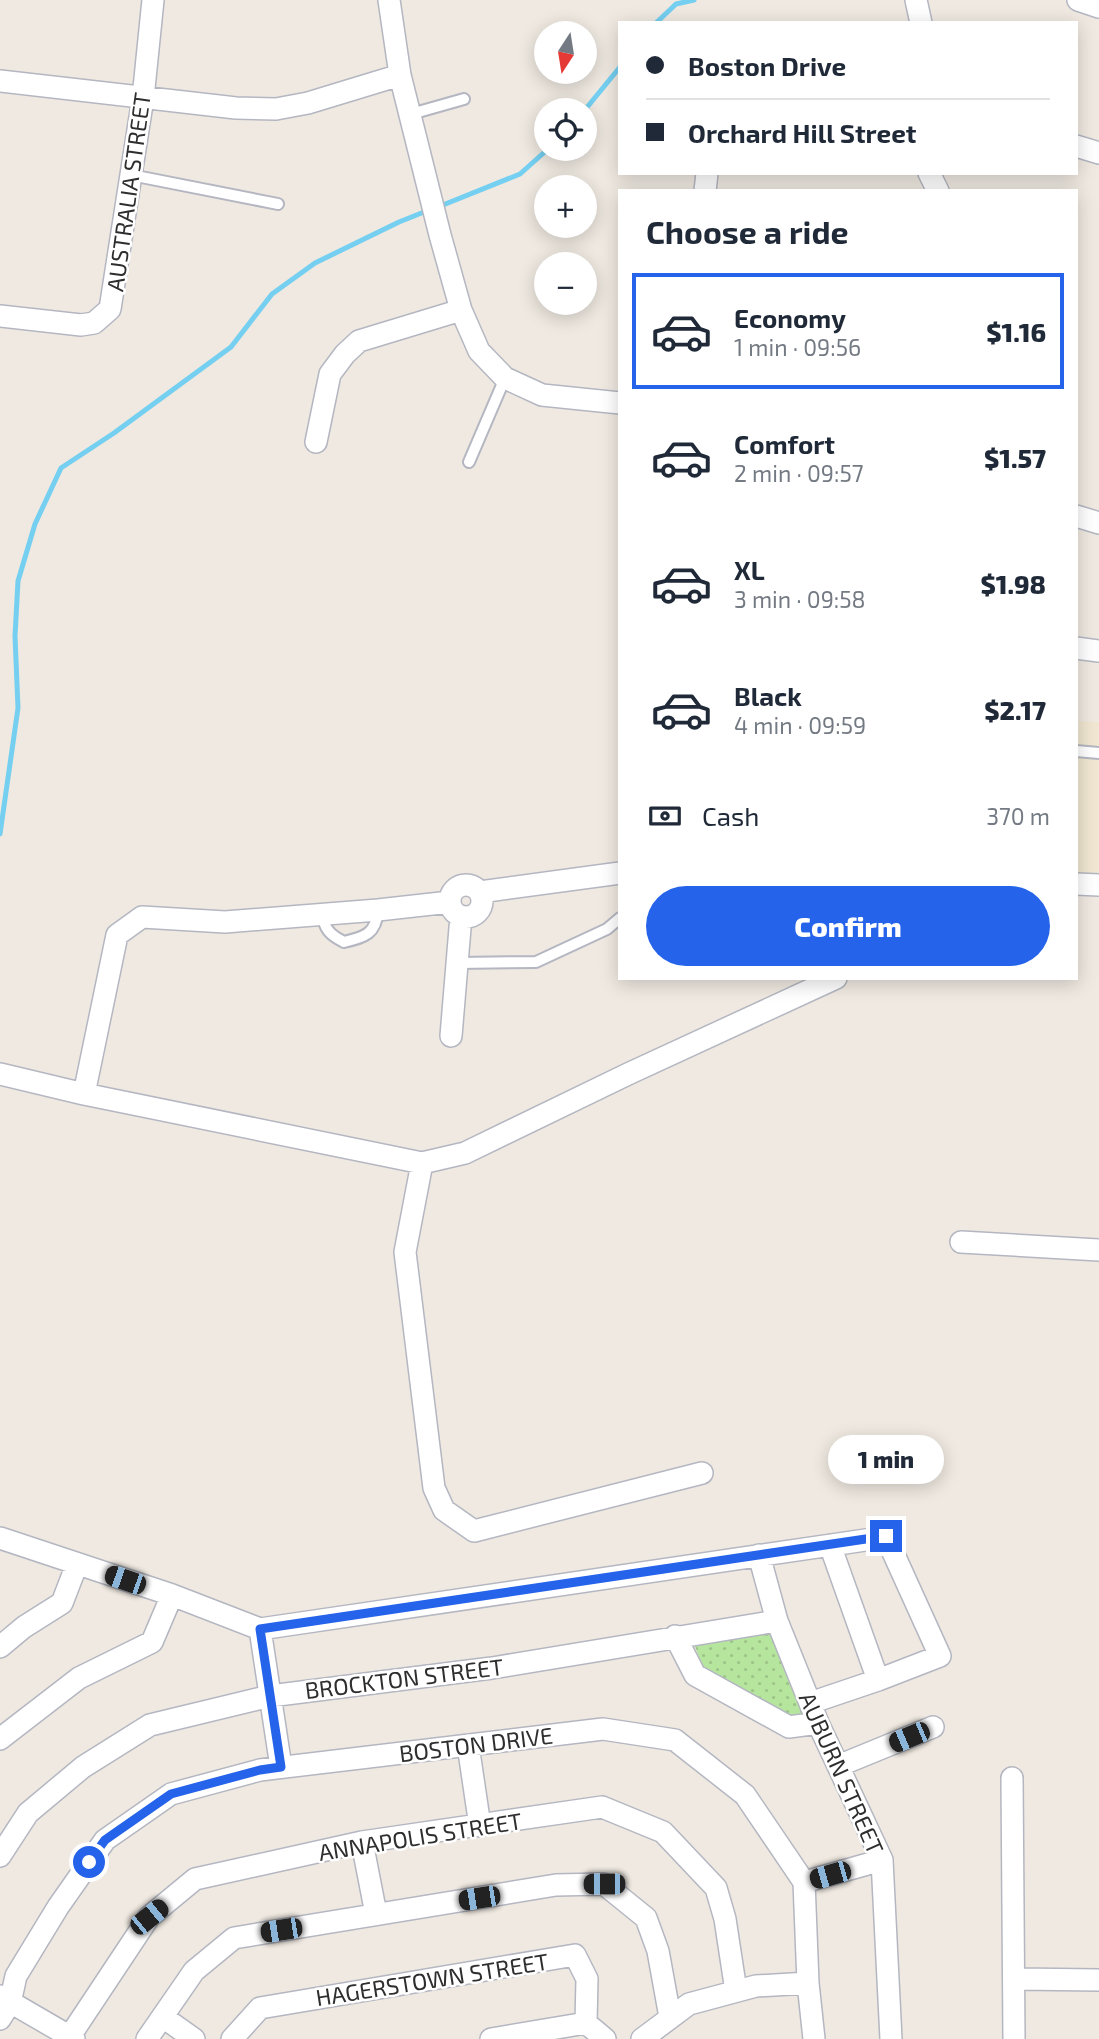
<!DOCTYPE html>
<meta charset="utf-8">
<style>
body{margin:0;font-family:"Exo 2",sans-serif;background:#f6f6f7;color:#1f2937;height:100vh;display:flex;flex-direction:column;font-size:26px;white-space:nowrap}
*{box-sizing:border-box;margin:0}
p{font-size:23px;color:#747a83}
.icon{flex:none;width:38px;height:38px;fill:none;stroke:currentColor;stroke-width:2;stroke-linecap:round;stroke-linejoin:round}
.map{position:relative;flex:1;overflow:hidden}
.drawer{position:absolute;left:618px;top:189px;width:460px;height:791px;display:flex;flex-direction:column;background:#fff;border-radius:0px;box-shadow:0 4px 18px #0003}
.drawer>*{flex:none}
.guide{position:absolute;left:618px;top:21px;width:460px;height:154px;border-radius:0px;box-shadow:0 4px 18px #0003;display:grid;align-content:center;height:154px;padding:0 28px;background:#fff}
.needle{width:46px;rotate:192deg}
.tools{position:absolute;left:534px;top:21px;display:grid;gap:14px}
.tools a{display:grid;place-items:center;width:63px;height:63px;border-radius:50%;background:#fff;box-shadow:0 4px 18px #0003;font-size:35px}
.end{position:absolute;width:32px;height:32px;margin:-16px;border:9px solid #2563eb;background:#fff;box-shadow:0 0 0 4px #fff}
.from{border-radius:50%}
.bubble{position:absolute;height:49px;border-radius:24px;background:#fff;box-shadow:0 4px 18px #0003;font-size:23px;font-weight:800;line-height:49px;text-align:center}
.car{position:absolute;width:21px;height:42px;margin:-21px -10px;border-radius:9px;box-shadow:0 0 5px 2px #0007;background:linear-gradient(#222 24%,#8ab4d8 0 40%,#222 0 76%,#8ab4d8 0 86%,#222 0)}
.guide b{display:flex;align-items:center;gap:24px;height:66px;font-size:26px}
.guide b+b{border-top:2px solid #e0e1e3}
.guide i{width:18px;height:18px;background:#1f2937}
ul{padding:0;list-style:none}
li{display:flex;align-items:center;gap:21px;height:116px;margin:0 14px 10px;padding:0 14px;border:4px solid transparent;border-radius:0px}
li div{flex:1}
li b{display:block;font-size:26px}
li em{font-style:normal;font-weight:800}
li.active{border-color:#2563eb}
li>.icon{width:63px;height:63px;stroke-width:1.5}
h2{padding:0 28px;font-size:32px;line-height:84px}
.pay{display:flex;align-items:center;gap:18px;height:77px;padding:0 28px;font-size:26px}
.pay p{margin-inline-start:auto}
.cta{display:flex;gap:14px;margin-top:auto;padding:14px 28px}
.cta a{flex:1;height:80px;border-radius:42px;background:#2563eb;color:#fff;font-size:28px;font-weight:800;line-height:80px;text-align:center}
.map>svg:first-child{display:block}
.education{fill:#f0e6d1}
.park{fill:url(#park-dots)}
.lines{fill:none;stroke-linecap:round;stroke-linejoin:round}
.stream{stroke:#75cff0;stroke-width:5}
.service-casing{stroke:#b4b7c1;stroke-width:14}
.minor-casing{stroke:#b4b7c1;stroke-width:24}
.service{stroke:#fff;stroke-width:10}
.minor{stroke:#fff;stroke-width:21}
.route{stroke:#2563eb;stroke-width:9}
.labels{text-anchor:middle;dominant-baseline:central;stroke-width:5;stroke-linejoin:round;paint-order:stroke}
.street-label{font-size:23px;fill:#2e2e2e;stroke:#fff}
</style>
<div class="map">
<svg width="1099" height="2039" viewBox="0 0 1099 2039">
<defs>
<pattern id="park-dots" width="8" height="8" patternUnits="userSpaceOnUse" patternTransform="scale(1.75)"><rect width="8" height="8" fill="#b6e59e"/><path d="M2 2h.1M6 6h.1" fill="none" stroke="#9dc588" stroke-width="1.8" stroke-linecap="round"/></pattern>
</defs>
<rect width="100%" height="100%" fill="#efe9e1"/>
<path class="education" d="M1076,721L1099,722V876L1076,875Z"/>
<path class="park" d="M768,1629L808,1712L789,1718L703,1667L694,1644Z"/>
<g class="lines">
<path class="stream" d="M656,23L676,4L694,0
M584,111L620,67
M438,207L520,174L548,149
M0,834L18,708L15,636L18,581L35,524L61,468L114,433L231,347L272,294L315,263L399,222L429,210"/>
<defs>
<path id="service" d="M411,114L464,99
M131,175L278,204
M469,462L505,378
M1076,751L1099,753
M322,913C324,929 330,935 344,942C365,937 376,934 378,910
M457,963L536,962L607,929L620,918"/>
<path id="minor" d="M389,0L400,75L440,235L461,310L479,351L505,378L542,395L620,403
M916,0L921,23
M1078,0L1099,7
M0,81L236,108L276,109L308,103L400,75
M1076,146L1099,153
M929,173L938,191
M705,191L707,173
M0,316L81,325L94,323L110,309L143,98L153,0
M316,442L330,374L345,354L359,341L461,310
M1076,516L1099,523
M1076,648L1099,651
M1076,884L1099,885
M450 901a16 16 0 1 1 32 0a16 16 0 1 1-32 0Z
M480,892L620,873
M451,1036L461,916
M0,1074L84,1094L422,1163L465,1153L628,1074L836,978
M84,1094L117,935L142,917L225,922L378,910L450,902
M422,1163L405,1252L434,1488L444,1510L474,1531L702,1473
M961,1242L1099,1250
M0,1538L172,1595L260,1629L886,1537L940,1656L878,1680L810,1703
M830,1545L878,1680
M759,1555L777,1621L818,1723L882,1860L891,2039
M260,1629L281,1767
M675,1636L695,1675L789,1727L818,1723
M0,1647L24,1627L62,1603L77,1564
M0,1739L79,1678L152,1642L172,1595
M468,1745L480,1826
M838,1766L933,1727
M1012,1778L1014,2039
M362,1842L376,1914
M0,1856L28,1813L83,1767L150,1725L270,1696L492,1668L777,1621
M804,1882L882,1860
M1014,1979L1099,1980
M0,1996L74,2039
M163,2017L194,2039
M0,2019L10,2003L16,1976L58,1907L105,1840L171,1794L260,1770L603,1729L675,1740L745,1795L804,1882L808,1983L814,2039
M70,2036L149,1917L195,1879L362,1842L602,1807L663,1832L716,1888L725,1919L736,1991
M147,2039L194,1971L234,1938L556,1885L604,1884L646,1918L658,1951L670,2017
M232,2039L260,2008L575,1955L587,1979L586,2023
M491,2039L586,2023L605,2039
M642,2039L689,2004L756,1986L808,1983"/>
</defs>
<use href="#service" class="service-casing"/>
<use href="#minor" class="minor-casing"/>
<use href="#service" class="service"/>
<use href="#minor" class="minor"/>
</g>
<g class="lines">
<path class="route" d="M89,1862L105,1840L171,1794L260,1770L281,1767L260,1629L886,1536"/>
</g>
<g class="labels">
<g class="street-label">
<text transform="translate(128 192) rotate(-82)">AUSTRALIA STREET</text>
<text transform="translate(404 1678) rotate(-7)">BROCKTON STREET</text>
<text transform="translate(476 1744) rotate(-7)">BOSTON DRIVE</text>
<text transform="translate(842 1773) rotate(66)">AUBURN STREET</text>
<text transform="translate(420 1836) rotate(-9)">ANNAPOLIS STREET</text>
<text transform="translate(432 1979) rotate(-9)">HAGERSTOWN STREET</text>
</g>
</g>
</svg>
<div class="tools">
<a><svg class="needle" viewBox="-14 -14 28 28"><path d="M0-13l5 13h-10z" fill="#e53935"/><path d="M0 13l5-13h-10z" fill="#747a83"/></svg></a>
<a><svg class="icon" aria-label="locate" viewBox="0 0 24 24"><circle cx="12" cy="12" r="6"/><path d="M12 2v4M12 18v4M2 12h4M18 12h4"/></svg></a>
<a>+</a>
<a>−</a>
</div>
<i class="end from" style="left:89px;top:1862px"></i>
<i class="end" style="left:886px;top:1536px"></i>
<div class="bubble" style="left:828px;top:1435px;width:116px">1 min</div>
<i class="car" style="left:125px;top:1580px;rotate:289deg"></i>
<i class="car" style="left:909px;top:1737px;rotate:247deg"></i>
<i class="car" style="left:830px;top:1875px;rotate:254deg"></i>
<i class="car" style="left:604px;top:1884px;rotate:270deg"></i>
<i class="car" style="left:479px;top:1898px;rotate:261deg"></i>
<i class="car" style="left:149px;top:1917px;rotate:51deg"></i>
<i class="car" style="left:281px;top:1930px;rotate:261deg"></i>
<div class="guide">
<b><i class="from"></i>Boston Drive</b>
<b><i></i>Orchard Hill Street</b>
</div>
<section class="drawer">
<h2>Choose a ride</h2>
<ul>
<li class="active"><svg class="icon" aria-label="car" viewBox="0 0 24 24"><path d="M5 17H2v-5l4-1 3-4h7l3 4 3 1v5h-3M9 17h6M6 11h13"/><circle cx="7" cy="17" r="2"/><circle cx="17" cy="17" r="2"/></svg><div><b>Economy</b><p>1 min · 09:56</p></div><em>$1.16</em></li>
<li><svg class="icon" aria-label="car" viewBox="0 0 24 24"><path d="M5 17H2v-5l4-1 3-4h7l3 4 3 1v5h-3M9 17h6M6 11h13"/><circle cx="7" cy="17" r="2"/><circle cx="17" cy="17" r="2"/></svg><div><b>Comfort</b><p>2 min · 09:57</p></div><em>$1.57</em></li>
<li><svg class="icon" aria-label="car" viewBox="0 0 24 24"><path d="M5 17H2v-5l4-1 3-4h7l3 4 3 1v5h-3M9 17h6M6 11h13"/><circle cx="7" cy="17" r="2"/><circle cx="17" cy="17" r="2"/></svg><div><b>XL</b><p>3 min · 09:58</p></div><em>$1.98</em></li>
<li><svg class="icon" aria-label="car" viewBox="0 0 24 24"><path d="M5 17H2v-5l4-1 3-4h7l3 4 3 1v5h-3M9 17h6M6 11h13"/><circle cx="7" cy="17" r="2"/><circle cx="17" cy="17" r="2"/></svg><div><b>Black</b><p>4 min · 09:59</p></div><em>$2.17</em></li>
</ul>
<div class="pay"><svg class="icon" aria-label="cash" viewBox="0 0 24 24"><path d="M3 7h18v10H3z"/><circle cx="12" cy="12" r="2"/></svg>Cash<p>370 m</p></div>
<div class="cta"><a>Confirm</a></div>
</section>
</div>
